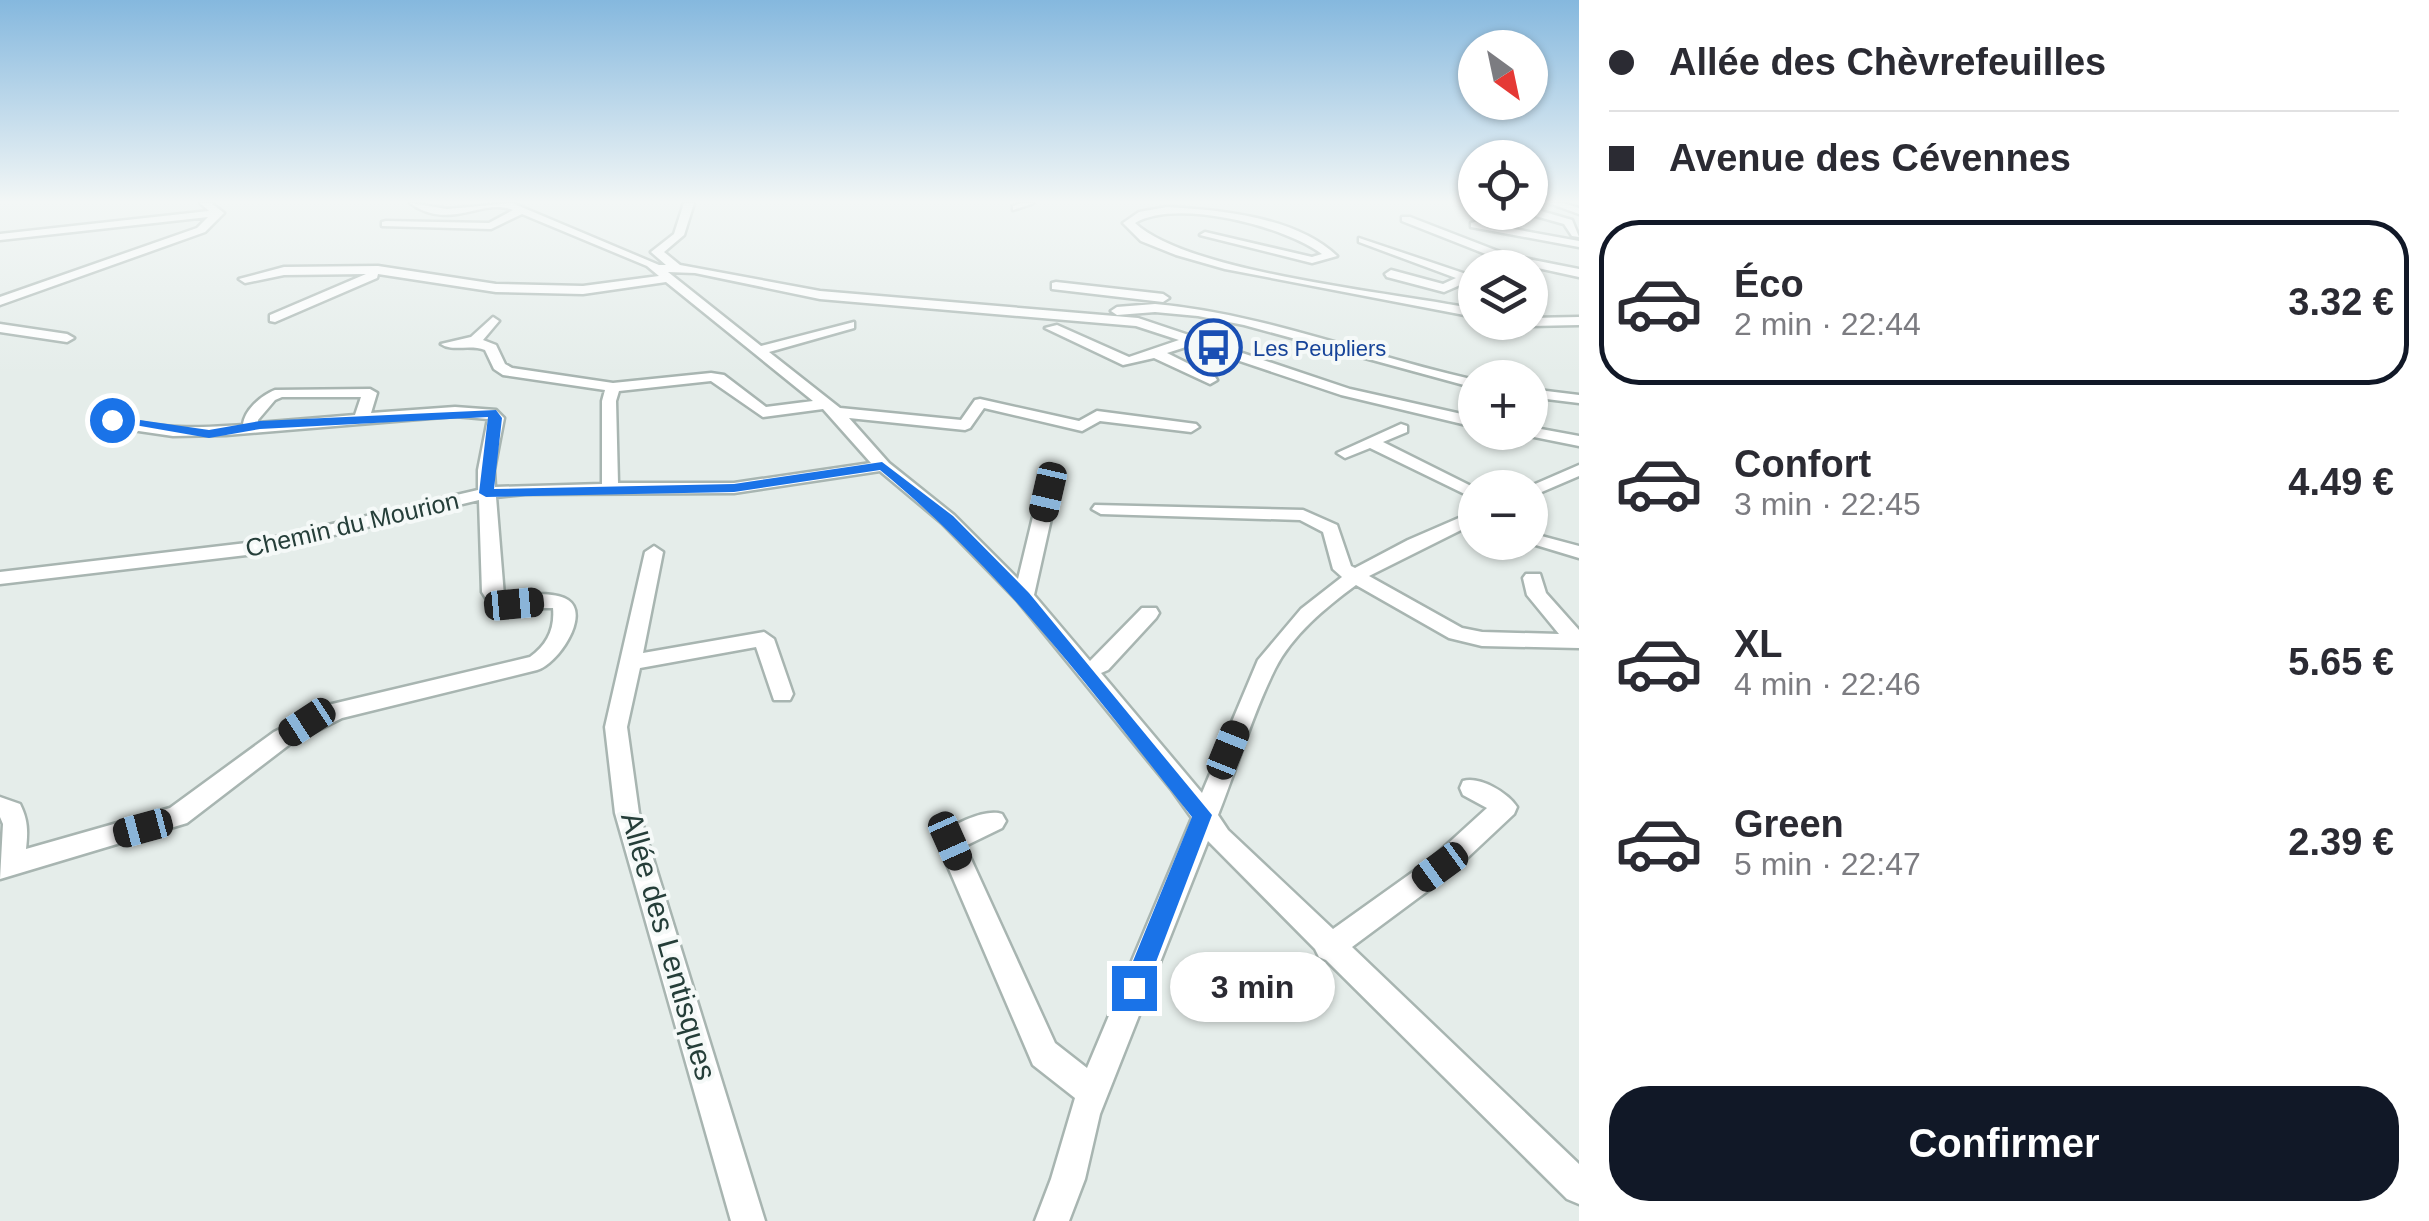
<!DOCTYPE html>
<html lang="fr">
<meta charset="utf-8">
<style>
body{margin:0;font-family:Arial,sans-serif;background:#f7f7f7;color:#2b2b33;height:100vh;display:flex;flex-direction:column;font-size:38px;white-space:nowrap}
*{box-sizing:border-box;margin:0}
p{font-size:32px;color:#7c7c81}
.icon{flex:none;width:55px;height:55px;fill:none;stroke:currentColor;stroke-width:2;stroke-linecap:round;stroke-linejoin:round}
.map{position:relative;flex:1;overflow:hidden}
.drawer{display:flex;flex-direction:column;background:#fff;width:850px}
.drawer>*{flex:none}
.banner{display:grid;align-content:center;height:220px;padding:0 30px;background:#fff}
.needle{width:65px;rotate:147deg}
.fabs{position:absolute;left:1458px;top:30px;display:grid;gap:20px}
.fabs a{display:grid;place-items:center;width:90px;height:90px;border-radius:50%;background:#fff;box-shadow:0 2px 8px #0004;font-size:50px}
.end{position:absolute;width:45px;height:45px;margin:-22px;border:12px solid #1a73e8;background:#fff;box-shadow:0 0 0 5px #fff}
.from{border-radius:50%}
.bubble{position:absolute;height:70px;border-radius:35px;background:#fff;box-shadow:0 2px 8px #0004;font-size:32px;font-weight:700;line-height:70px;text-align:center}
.car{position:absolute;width:30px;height:60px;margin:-30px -15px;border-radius:12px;box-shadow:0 0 8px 2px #0007;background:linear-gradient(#222 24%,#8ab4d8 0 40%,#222 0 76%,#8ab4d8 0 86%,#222 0)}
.banner b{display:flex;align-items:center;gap:35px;height:95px;font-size:38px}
.banner b+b{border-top:2px solid #e1e1e2}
.banner i{width:25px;height:25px;background:#2b2b33}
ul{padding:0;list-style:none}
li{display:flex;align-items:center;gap:30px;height:165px;margin:0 20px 15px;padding:0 10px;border:5px solid transparent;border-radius:40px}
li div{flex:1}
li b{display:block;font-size:38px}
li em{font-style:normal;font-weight:700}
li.current{border-color:#111827}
li>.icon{width:90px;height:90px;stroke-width:1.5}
.button{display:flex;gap:20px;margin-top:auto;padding:20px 30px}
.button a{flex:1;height:115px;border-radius:40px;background:#111827;color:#fff;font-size:40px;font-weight:700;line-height:115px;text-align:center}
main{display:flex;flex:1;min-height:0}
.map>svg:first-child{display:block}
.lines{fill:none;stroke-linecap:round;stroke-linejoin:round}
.minor-casing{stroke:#a8b5b1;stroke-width:5}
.minor{fill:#fff;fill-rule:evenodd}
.route{fill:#1a73e8}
.labels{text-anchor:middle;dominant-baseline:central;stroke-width:8;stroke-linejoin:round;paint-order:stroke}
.far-transit-label{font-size:22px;fill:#164399;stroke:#f5f9f8;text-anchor:start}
.street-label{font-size:25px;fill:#253e39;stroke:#f5f9f8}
.near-street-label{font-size:30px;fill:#253e39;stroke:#f5f9f8}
</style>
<main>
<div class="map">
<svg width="1579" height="1221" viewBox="0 0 1579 1221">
<rect width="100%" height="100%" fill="#e5edea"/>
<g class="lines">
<defs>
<path id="minor" d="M200,203H211L224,213L205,232L0,305V297L197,228L208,217L0,240V234L209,211Z
M410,203L447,209L512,203L659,265H666L651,252L674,234L684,203H694L684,235L664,252L680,265L820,291L1138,318L1350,389L1475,417V427L1341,395L1192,345L1167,353L1215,377L1217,380L1210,384L1154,358L1123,365L1045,328L1057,325L1129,357L1179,340L1136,326L820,299L695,273L668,272L761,346L854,322V328L769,352L840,408L961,420L975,400L980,399L1079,421L1097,411L1196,424L1199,427L1191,432L1100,421L1082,431L984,408L970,428L965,430L849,418L889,463L954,515L1018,579L1039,492L1042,488H1054L1057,492L1034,595L1090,661L1142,608H1156L1159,613L1156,618L1108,670L1101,673L1202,793L1258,660L1301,609L1342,577L1333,569L1323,532L1300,520L1101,514L1092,509L1095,505L1303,510L1337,525L1351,566L1355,568L1408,540L1475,511V523L1369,576L1462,628L1482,632L1559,634L1527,595L1523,578L1526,574H1540L1546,593L1579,630V648L1482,646L1449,638L1356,585C1326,607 1292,635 1275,669C1252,715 1237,767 1218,815L1228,830L1333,929L1431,859L1487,808L1463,795L1460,788L1463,781C1480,776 1508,793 1517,807L1514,814L1449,875L1352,947L1579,1164V1204L1567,1199L1326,960L1319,957L1315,949L1208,841L1100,1114L1085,1179L1069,1221H1035L1051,1179L1075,1098L1033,1065L937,841C946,826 985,808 1002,814L1006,821L1002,828L965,846L1055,1043L1087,1068L1192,818L1172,790L1017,600L942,523L880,471L734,493L525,494L496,497L504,596C521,596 553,590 568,600C591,615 557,665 537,670L342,718L290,744L187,823L0,879L3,824L0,817V797L20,804C28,820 28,831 26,849L170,808L274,732L328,705L530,657C547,645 555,629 553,608H498L491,606L482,592L479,500L255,554L0,584V572L255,542L478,490V470L488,419L455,416L226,435L173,436L125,429L100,415V409C114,407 123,418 137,422C170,430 209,427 243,425C244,410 262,395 275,390L370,389L377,393L371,413L455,407L496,410L504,418L494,470L495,487L602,484V401L605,390L503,375L494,369L485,350C470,344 452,352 441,344L471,337L493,317L499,321L483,340L496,345L505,364L512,368L613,383L711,373L724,375L766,407L813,401L666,282L583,294L496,292L378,274L377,278L275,322L270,321V315L366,274L284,275L245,283L239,279L284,267L378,266L496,284L583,286L659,276L647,266L522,214L491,229L382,226V222L386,221L489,223L513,210C482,197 450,232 410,203ZM711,381L763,417L823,409L871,463L734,483H618L616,401L619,391ZM282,397H361L355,415L258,423V420L275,400Z
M1021,203H1034L1013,210V206Z
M1532,203H1542L1541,211L1572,220L1579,237L1572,236L1564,224L1532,215Z
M1549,203H1563L1579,208V214Z
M1167,207C1221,210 1296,217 1337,256L1312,263L1200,235L1205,232L1312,257L1322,254C1285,226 1176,198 1135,223C1188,273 1396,293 1475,309V317L1225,269L1176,255L1141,241L1123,223L1139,212Z
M1402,217H1410L1508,255L1579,269V277L1501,260L1402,221Z
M1475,222L1579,241V247L1471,227V223Z
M1359,238L1475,277V285L1467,282L1444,292L1387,277L1385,274L1391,270L1443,284L1456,278L1359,242Z
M1056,282L1163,294L1169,298L1163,302L1052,289V283Z
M1155,304C1265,314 1367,356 1475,380V388L1244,325L1198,316L1155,312L1117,315L1111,311L1117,307Z
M1579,317V325L1530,326L1524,322H1530V318Z
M0,324L67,334L74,338L67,342L0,332Z
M1530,389L1579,395V403L1530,397Z
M1401,424L1407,426V432L1383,442L1475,488V499L1370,448L1345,458L1337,453Z
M1530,427L1579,436V446L1524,435L1523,432H1530Z
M1579,465V476L1530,497V488H1526Z
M1530,533L1579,546V558L1526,542H1530Z
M654,546L663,552L643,653L764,632L774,639L793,694L790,700H774L756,647L640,668L627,727L639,813L765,1221H731L615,813L605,727L645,552Z"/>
</defs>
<use href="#minor" class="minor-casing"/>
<use href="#minor" class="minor"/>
</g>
<linearGradient id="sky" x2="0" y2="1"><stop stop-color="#85b8de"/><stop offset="0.54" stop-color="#f3f7f6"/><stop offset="1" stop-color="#f3f7f6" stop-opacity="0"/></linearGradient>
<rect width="1579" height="374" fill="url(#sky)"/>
<path class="route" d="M496,410L502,418L494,489L734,484L882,462L953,516L1029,593L1212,815L1143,996L1134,999L1122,988L1192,817C1094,694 1002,570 880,470L734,492L486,497L479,493L488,417L260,429L209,438L106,420L112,416L209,430L260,421Z"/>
<defs>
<symbol id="bus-ring" viewBox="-11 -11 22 22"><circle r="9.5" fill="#f5f9f8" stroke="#1a4fb4" stroke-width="1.5"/><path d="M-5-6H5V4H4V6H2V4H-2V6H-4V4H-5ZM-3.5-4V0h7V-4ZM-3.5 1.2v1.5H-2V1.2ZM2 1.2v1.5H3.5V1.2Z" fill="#1a4fb4"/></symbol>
</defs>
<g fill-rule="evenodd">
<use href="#bus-ring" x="1182" y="316" width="63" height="63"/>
</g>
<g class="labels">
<g class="far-transit-label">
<text x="1253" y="348">Les Peupliers</text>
</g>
<g class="street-label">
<text transform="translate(352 524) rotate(-13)">Chemin du Mourion</text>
</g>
<g class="near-street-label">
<text transform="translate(669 946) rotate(74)">Allée des Lentisques</text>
</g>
</g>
</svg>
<div class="fabs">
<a><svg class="needle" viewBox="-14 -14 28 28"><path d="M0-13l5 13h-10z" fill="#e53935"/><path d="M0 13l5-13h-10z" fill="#7c7c81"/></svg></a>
<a><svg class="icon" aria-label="locate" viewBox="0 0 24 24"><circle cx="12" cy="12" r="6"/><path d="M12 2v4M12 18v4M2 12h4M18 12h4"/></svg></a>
<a><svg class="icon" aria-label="layers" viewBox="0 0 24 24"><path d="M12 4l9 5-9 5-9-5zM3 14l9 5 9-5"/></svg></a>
<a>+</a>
<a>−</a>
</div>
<i class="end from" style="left:112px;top:420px"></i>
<i class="end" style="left:1134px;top:988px"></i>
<div class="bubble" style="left:1170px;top:952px;width:165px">3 min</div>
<i class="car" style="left:1048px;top:492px;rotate:193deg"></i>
<i class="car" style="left:514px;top:604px;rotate:85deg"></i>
<i class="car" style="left:307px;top:722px;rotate:237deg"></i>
<i class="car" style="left:1228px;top:750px;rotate:22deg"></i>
<i class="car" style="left:143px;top:828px;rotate:255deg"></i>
<i class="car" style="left:950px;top:841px;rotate:156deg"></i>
<i class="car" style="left:1440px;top:867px;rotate:234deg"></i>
</div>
<section class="drawer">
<div class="banner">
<b><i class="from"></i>Allée des Chèvrefeuilles</b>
<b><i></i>Avenue des Cévennes</b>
</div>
<ul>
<li class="current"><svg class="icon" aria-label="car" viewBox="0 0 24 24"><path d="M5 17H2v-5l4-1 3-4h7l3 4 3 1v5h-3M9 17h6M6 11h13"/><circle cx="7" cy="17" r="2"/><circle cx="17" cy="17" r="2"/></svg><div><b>Éco</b><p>2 min · 22:44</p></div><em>3.32 €</em></li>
<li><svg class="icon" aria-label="car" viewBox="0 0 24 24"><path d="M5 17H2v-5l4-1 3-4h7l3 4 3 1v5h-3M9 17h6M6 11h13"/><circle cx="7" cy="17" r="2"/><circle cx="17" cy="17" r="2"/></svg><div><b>Confort</b><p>3 min · 22:45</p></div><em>4.49 €</em></li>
<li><svg class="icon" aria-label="car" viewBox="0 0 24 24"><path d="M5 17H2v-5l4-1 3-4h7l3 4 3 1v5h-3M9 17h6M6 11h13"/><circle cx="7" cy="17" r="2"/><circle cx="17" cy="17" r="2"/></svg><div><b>XL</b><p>4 min · 22:46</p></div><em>5.65 €</em></li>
<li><svg class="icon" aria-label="car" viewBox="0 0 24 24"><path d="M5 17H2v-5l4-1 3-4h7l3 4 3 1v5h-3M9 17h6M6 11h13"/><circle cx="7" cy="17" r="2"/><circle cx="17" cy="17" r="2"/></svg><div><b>Green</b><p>5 min · 22:47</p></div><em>2.39 €</em></li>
</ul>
<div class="button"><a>Confirmer</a></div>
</section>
</main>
